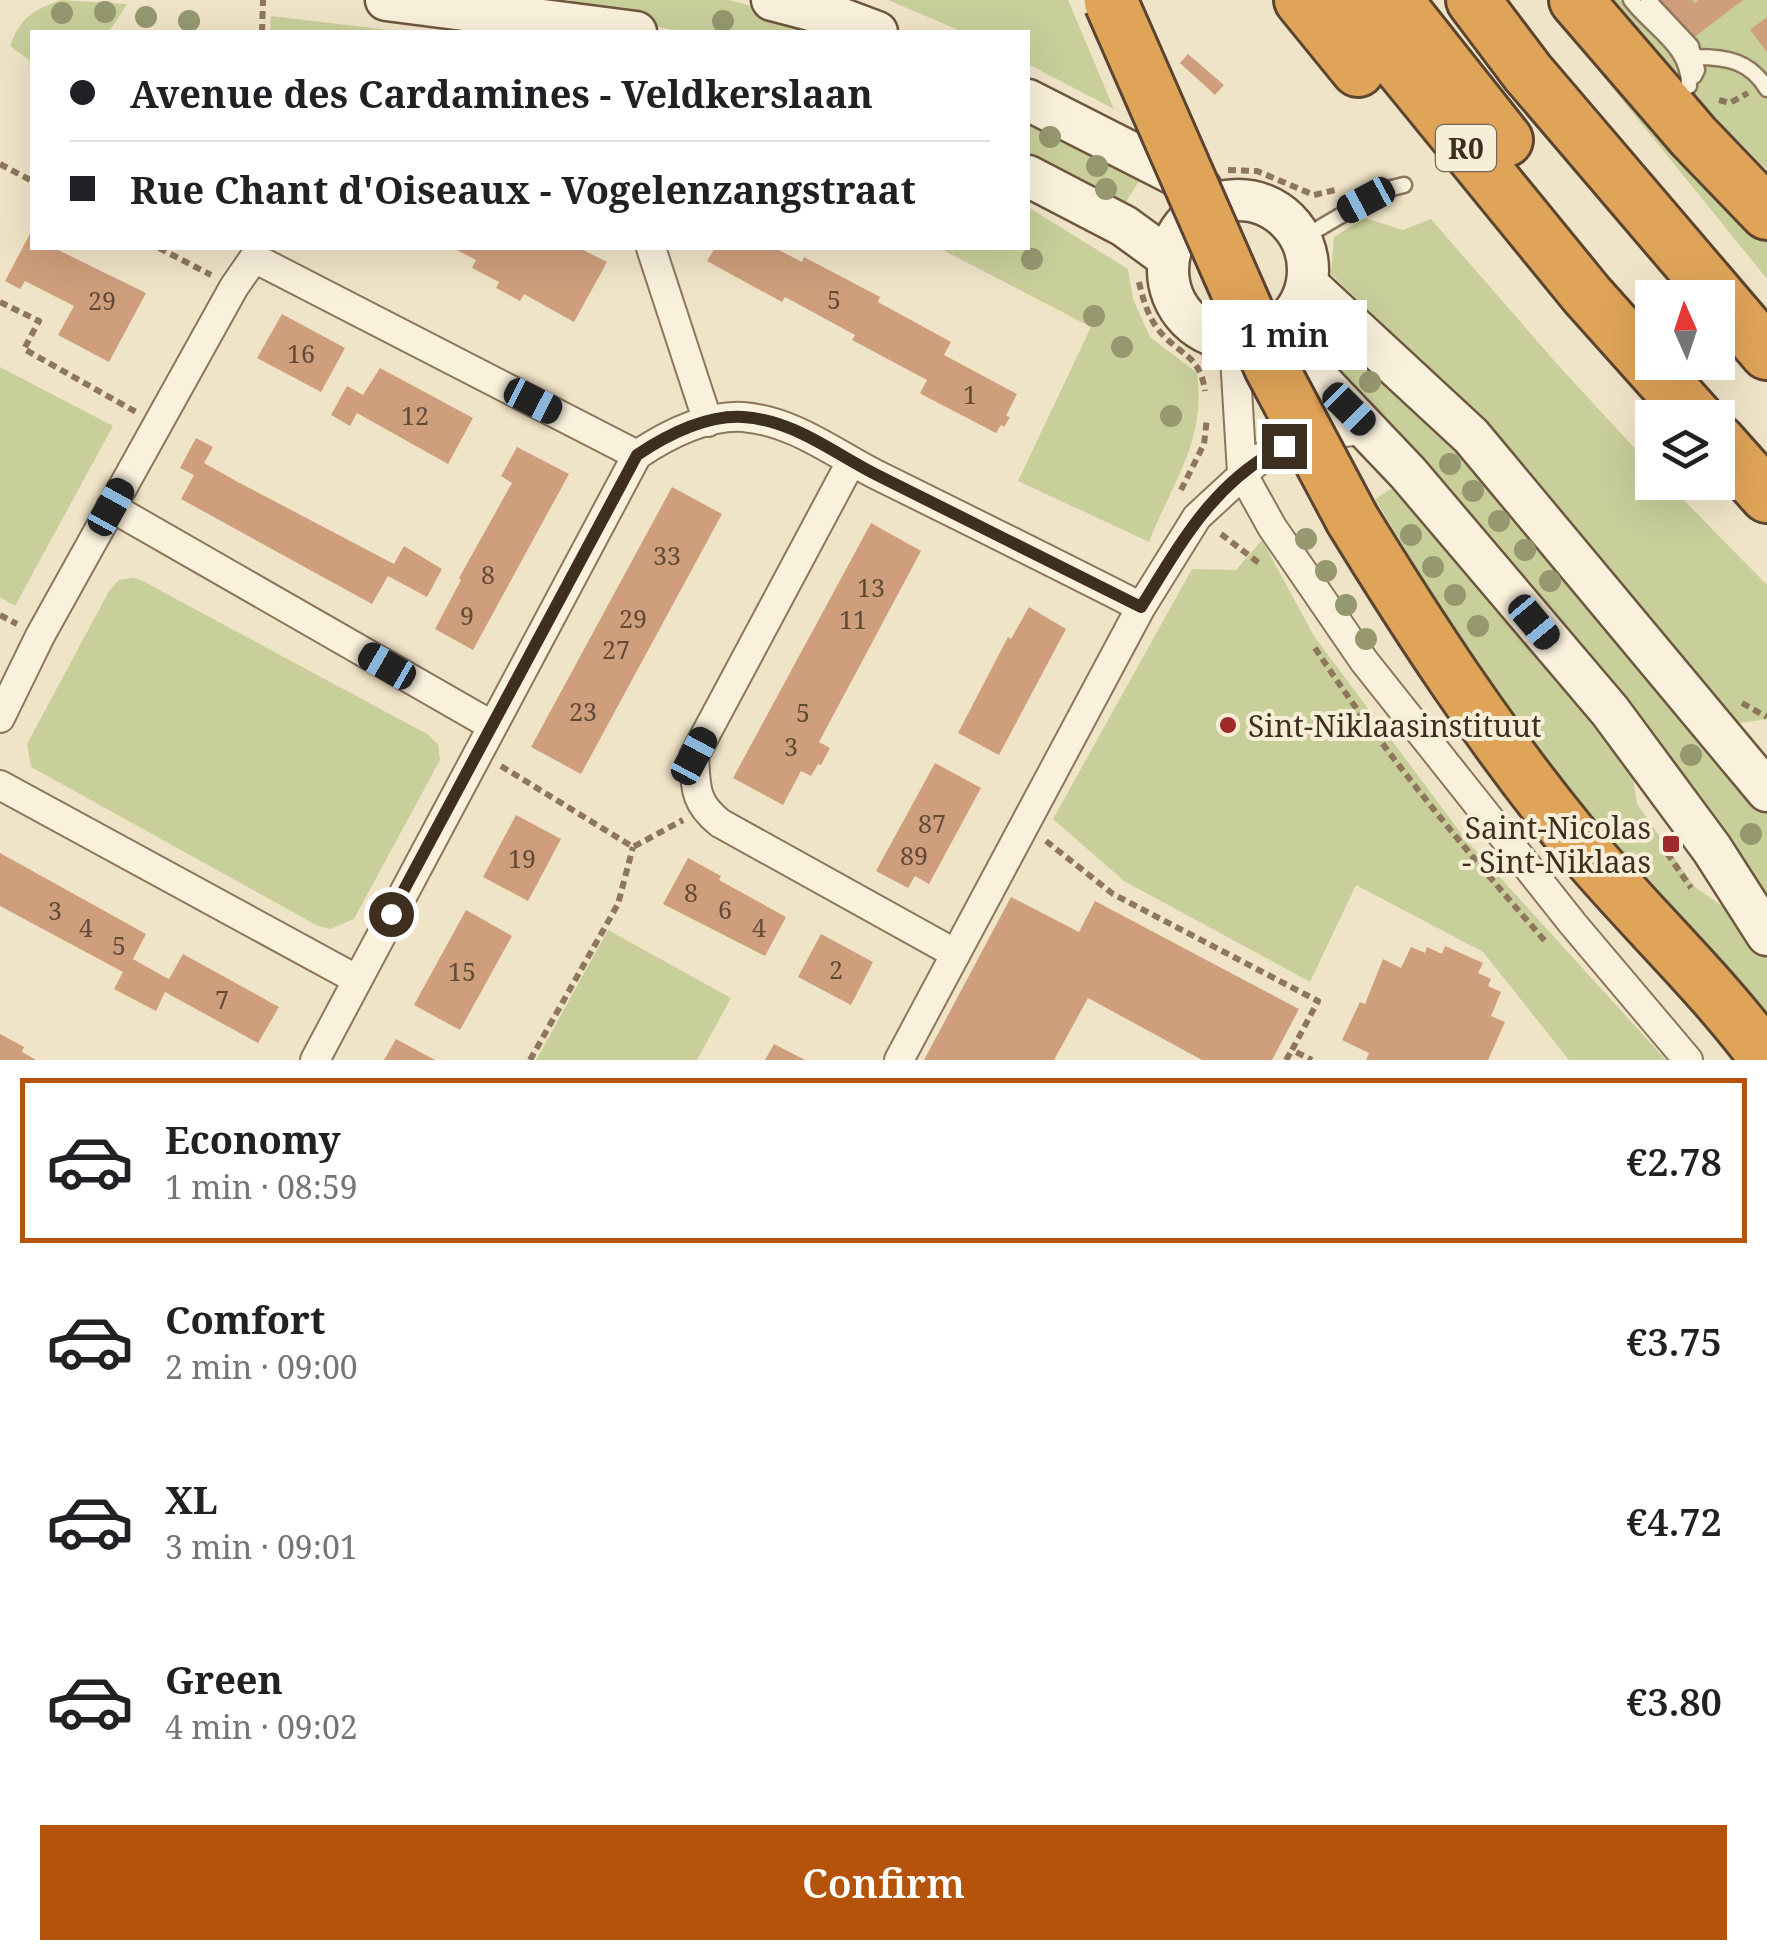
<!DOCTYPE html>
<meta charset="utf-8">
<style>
body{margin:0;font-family:"Noto Serif",serif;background:#f6f6f6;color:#202124;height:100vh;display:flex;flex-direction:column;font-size:38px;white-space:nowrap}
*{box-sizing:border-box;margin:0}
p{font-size:32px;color:#757577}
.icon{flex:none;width:55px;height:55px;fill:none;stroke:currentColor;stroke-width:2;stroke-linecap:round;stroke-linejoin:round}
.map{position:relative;height:1060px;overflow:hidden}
.panel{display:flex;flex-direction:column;background:#fff;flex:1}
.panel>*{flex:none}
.hud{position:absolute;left:30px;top:30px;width:1000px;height:220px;border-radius:0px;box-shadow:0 10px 40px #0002;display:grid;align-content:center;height:220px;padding:0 40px;background:#fff}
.needle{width:65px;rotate:357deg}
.fabs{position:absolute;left:1635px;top:280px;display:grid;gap:20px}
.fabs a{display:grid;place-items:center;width:100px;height:100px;border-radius:0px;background:#fff;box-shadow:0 10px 40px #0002;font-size:50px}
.end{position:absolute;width:45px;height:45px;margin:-22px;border:12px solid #3d2e20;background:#fff;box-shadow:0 0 0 5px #fff}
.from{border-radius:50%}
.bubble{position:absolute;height:70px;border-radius:0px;background:#fff;box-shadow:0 10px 40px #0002;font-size:32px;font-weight:600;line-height:70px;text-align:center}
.car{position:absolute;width:30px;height:60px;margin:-30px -15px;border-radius:12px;box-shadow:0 0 8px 2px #0007;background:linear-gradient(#222 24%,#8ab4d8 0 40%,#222 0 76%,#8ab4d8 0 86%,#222 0)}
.hud b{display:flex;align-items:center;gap:35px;height:95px;font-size:38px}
.hud b+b{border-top:2px solid #e0e0e0}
.hud i{width:25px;height:25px;background:#202124}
ul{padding:18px 0 0;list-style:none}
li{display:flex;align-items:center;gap:30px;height:165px;margin:0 20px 15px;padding:0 20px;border:5px solid transparent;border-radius:0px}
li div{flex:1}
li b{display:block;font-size:38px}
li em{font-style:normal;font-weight:600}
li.current{border-color:#b45309}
li>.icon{width:90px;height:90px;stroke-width:1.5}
.cta{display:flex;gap:20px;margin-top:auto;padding:20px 40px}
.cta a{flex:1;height:115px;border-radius:0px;background:#b45309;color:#fff;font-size:40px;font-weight:600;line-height:115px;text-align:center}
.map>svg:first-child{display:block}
.green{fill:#c9cf9b}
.building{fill:#cf9f7d}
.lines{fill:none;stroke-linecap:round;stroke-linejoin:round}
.lane-casing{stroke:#8d765c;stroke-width:19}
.street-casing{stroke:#8d765c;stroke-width:32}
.secondary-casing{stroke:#6f573f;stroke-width:45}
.highway-casing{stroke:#5b4430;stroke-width:58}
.path{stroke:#8d765c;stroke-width:6;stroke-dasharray:8 5;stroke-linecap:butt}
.lane{stroke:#faf1dc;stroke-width:14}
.street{stroke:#faf1dc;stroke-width:28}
.secondary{stroke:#faf1dc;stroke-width:40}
.highway{stroke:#e0a458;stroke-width:52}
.highway-bridge-casing{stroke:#5b4430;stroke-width:58;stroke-linecap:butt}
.highway-bridge{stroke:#e0a458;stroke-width:52}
.tree{fill:#96986f}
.route{stroke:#3d2e20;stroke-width:12}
.poi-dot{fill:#9e2a2b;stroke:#f7eed8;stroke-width:4}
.labels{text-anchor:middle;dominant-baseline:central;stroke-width:8;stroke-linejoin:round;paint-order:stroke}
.number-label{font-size:25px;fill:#624a37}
.shield{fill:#f7eed8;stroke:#756857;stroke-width:2.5}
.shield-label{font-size:28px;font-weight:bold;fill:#3d2e20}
.poi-label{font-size:30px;fill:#3d2e20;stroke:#f7eed8;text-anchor:start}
</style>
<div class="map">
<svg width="1767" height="1060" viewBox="0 0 1767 1060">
<rect width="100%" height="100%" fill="#f0e4c8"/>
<path class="green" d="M61,0L127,4L109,32H32V62L10,46C21,17 33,10 61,0Z
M570,0H729L847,32H684L568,10Z
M888,0H1068L1114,109L1028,64V32H963Z
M1546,0H1563L1767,223V279L1606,80Z
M1612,0H1767V170L1726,129Z
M271,16L404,32H270Z
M1028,110L1141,178L1121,210L1028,160Z
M1028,207L1128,269L1133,299L1150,337L1197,373C1206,443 1173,480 1149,542L1018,481L1091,327L939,248H1028Z
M1365,218L1403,230L1431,219L1557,364L1652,467V482L1667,483L1767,585V719L1733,724L1499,442L1423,362L1331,274L1334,237Z
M1356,340L1430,411L1665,685L1767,813V913L1717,822L1663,747L1329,369Z
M0,367L113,426L15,606L0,597Z
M1398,485L1630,758L1637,804L1694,886L1725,908L1767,959V1026C1685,938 1605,848 1535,751C1476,671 1426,584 1375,499Z
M1262,540L1314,636L1466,840L1666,1060H1569L1483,952L1356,885L1310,982L1124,881L1053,819L1192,569L1236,570Z
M132,578L139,579L427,734L438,744L440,760L354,919L330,929L318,926L31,767L27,744L109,591L119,580Z
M608,930L731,998L697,1060H536Z"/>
<path class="building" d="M1656,0H1692L1695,3L1699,0H1743L1688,42Z
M1767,17V52L1750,30Z
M1188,54L1224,85L1215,95L1180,63Z
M32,230V248H54L146,293L109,362L58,335L74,306L25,281L20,289L5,281Z
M453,248H579L607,262L574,322L524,294L520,301L496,288L499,282L472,268L476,260Z
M715,248H775L802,262L804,257L880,297L878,302L951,342L944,355L1017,394L1006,416L1010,417L1004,427L1001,425L996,433L923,395L920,393L927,380L852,340L855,335L785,297L782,302L707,261Z
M282,314L345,348L321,392L257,358Z
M380,368L473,418L448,464L357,413L350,426L331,415L347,386L363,395Z
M196,438L213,447L204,463L236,481L394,564L404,546L442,569L427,597L388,576L372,604L181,499L194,475L180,468Z
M517,447L569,474L473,650L435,629L461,580L459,578L512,483L501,476Z
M672,487L722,514L581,774L531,747Z
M871,523L921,551L819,742L830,748L821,765L818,764L811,776L801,771L783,805L733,778Z
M1029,607L1066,629L999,755L958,733L1008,637L1011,639Z
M935,763L981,788L929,884L915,876L908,888L876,871Z
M516,815L561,839L528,901L483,877Z
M0,853L146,934L133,959L163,976L169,979L183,954L279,1007L258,1043L165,992L156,1011L114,989L123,972L0,906Z
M688,858L721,876L719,880L786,917L765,956L663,904Z
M1011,897L1079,932L1095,901L1299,1009L1272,1060H1202L1088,998L1054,1060H924Z
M466,910L512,936L460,1030L414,1005Z
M821,934L873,962L851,1005L798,977Z
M1445,946L1483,963L1478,973L1491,979L1488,986L1501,992L1491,1016L1505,1022L1488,1060H1366L1369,1053L1342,1040L1360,1002L1365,1004L1383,959L1401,968L1411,947L1425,953L1427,947L1442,954Z
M0,1034L24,1047L22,1052L36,1060H0Z
M396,1039L435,1060H384Z
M774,1044L805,1060H765Z"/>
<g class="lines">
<defs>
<path id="lane" d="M1631,0C1653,29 1690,46 1689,86
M1648,0L1691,46L1697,70L1694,76
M1696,57C1727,57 1750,61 1767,89
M1301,239L1384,190L1404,185"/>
<path id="street" d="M651,248L708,422
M1234,340L1242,473L1272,527L1364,661L1573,924L1688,1060
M851,462L694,756C696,788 694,802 720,823L956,954
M111,507L491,725
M0,718L40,636L234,287L254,258L637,455
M0,785L356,979
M315,1060L637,455C667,435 706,415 743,417C793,421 832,452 875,474C964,518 1053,562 1141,607
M899,1060L1141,607L1197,517L1262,457L1317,436L1368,429"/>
<path id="secondary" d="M386,0L636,32
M772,0L837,17L877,32
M1028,100L1201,188
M1028,176L1124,226L1168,258
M1168 270a70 70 0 1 1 140 0a70 70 0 1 1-140 0Z
M1307,284L1471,436L1767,791
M1273,331L1408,473L1610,711L1712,849L1767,935"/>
<path id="highway" d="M1301,0L1358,70
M1346,0L1587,295L1697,418
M1395,0L1506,140
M1473,0L1528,73L1767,353
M1576,0L1694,137L1767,213
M1718,441L1767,496
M1352,519C1419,628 1489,735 1570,834C1633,911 1708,979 1767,1059"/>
</defs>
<use href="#lane" class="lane-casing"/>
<use href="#street" class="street-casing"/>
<use href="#secondary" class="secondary-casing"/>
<use href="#highway" class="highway-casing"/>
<path class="path" d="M262,32L263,0
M1719,100L1730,103L1748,93
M0,164L32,181
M1228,170L1257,171L1314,195L1335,190L1337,194
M159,248L211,275
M1139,282C1143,300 1149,320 1162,334C1183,357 1200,356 1205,391
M0,302L39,321L24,349L136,412
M1181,490L1204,444L1207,418
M1221,534L1259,563
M0,615L17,624
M1315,648C1384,753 1463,847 1545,941
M1742,703L1767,717
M501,766L633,847L683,820
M1046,841L1113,894L1318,1001L1292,1050L1312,1060
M1667,853L1691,888
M530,1060L618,904L633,847
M1286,1060L1292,1050"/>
<use href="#lane" class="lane"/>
<use href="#street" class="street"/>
<use href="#secondary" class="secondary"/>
<use href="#highway" class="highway"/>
<defs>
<path id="highway-bridge" d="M1111,2L1271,367L1352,519"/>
</defs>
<use href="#highway-bridge" class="highway-bridge-casing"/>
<use href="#highway-bridge" class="highway-bridge"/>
</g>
<g class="tree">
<circle cx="105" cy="12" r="11"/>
<circle cx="62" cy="13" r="11"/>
<circle cx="146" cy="17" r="11"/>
<circle cx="189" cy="21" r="11"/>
<circle cx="723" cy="21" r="11"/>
<circle cx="1050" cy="137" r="11"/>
<circle cx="1097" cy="166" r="11"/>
<circle cx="1106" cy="189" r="11"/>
<circle cx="1032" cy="259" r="11"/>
<circle cx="1094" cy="316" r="11"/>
<circle cx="1122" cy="347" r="11"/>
<circle cx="1343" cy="356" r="11"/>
<circle cx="1370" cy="382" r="11"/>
<circle cx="1171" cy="416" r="11"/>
<circle cx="1450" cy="464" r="11"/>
<circle cx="1473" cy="491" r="11"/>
<circle cx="1499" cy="521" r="11"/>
<circle cx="1411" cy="535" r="11"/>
<circle cx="1306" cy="539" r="11"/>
<circle cx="1525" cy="550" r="11"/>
<circle cx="1433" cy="567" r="11"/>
<circle cx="1326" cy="571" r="11"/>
<circle cx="1550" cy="581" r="11"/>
<circle cx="1455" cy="595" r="11"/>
<circle cx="1346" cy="605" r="11"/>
<circle cx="1478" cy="626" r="11"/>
<circle cx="1366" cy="639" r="11"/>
<circle cx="1691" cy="755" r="11"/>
<circle cx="1751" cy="834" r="11"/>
</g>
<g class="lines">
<path class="route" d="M391,914L637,455C667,435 706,415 743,417C793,420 832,452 875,474C964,518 1052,563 1141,607C1181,543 1213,482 1284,446"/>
</g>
<g class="poi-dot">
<circle cx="1228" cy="725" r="10"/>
<rect x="1661" y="834" width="20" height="20" rx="5"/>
</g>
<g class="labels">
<g class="number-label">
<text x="834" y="299">5</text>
<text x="102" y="300">29</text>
<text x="301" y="353">16</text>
<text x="970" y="394">1</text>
<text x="415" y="415">12</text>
<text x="667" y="555">33</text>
<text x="488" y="574">8</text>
<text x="871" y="587">13</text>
<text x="467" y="615">9</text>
<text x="633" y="618">29</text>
<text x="853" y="619">11</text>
<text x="616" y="649">27</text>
<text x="583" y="711">23</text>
<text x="803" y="712">5</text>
<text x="791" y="746">3</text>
<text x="932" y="823">87</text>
<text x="914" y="855">89</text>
<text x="522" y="858">19</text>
<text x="691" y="892">8</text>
<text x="725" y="909">6</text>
<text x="55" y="910">3</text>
<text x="86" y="927">4</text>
<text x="759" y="927">4</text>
<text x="119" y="945">5</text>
<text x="836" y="969">2</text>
<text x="462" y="971">15</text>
<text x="222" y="999">7</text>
</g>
<rect class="shield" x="1436" y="125" width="60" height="46" rx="8"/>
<g class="shield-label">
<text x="1466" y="148">R0</text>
</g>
<g class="poi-label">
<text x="1248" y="725">Sint-Niklaasinstituut</text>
<text x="1651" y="827" text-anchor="end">Saint-Nicolas<tspan x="1651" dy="34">- Sint-Niklaas</tspan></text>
</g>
</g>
</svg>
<div class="fabs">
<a><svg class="needle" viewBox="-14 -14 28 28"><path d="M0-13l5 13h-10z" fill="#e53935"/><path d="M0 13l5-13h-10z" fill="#757577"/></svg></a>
<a><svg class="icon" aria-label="layers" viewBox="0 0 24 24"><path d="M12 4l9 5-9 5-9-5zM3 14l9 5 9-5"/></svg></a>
</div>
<i class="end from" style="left:391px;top:914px"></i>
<i class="end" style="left:1284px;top:446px"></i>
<div class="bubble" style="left:1202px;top:300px;width:165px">1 min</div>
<i class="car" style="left:1366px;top:200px;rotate:242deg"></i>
<i class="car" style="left:533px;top:401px;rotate:117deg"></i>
<i class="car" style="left:1349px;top:409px;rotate:135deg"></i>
<i class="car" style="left:111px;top:507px;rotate:29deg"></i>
<i class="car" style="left:1534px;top:622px;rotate:140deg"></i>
<i class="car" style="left:387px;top:666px;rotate:300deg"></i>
<i class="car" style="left:694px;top:756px;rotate:28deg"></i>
<div class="hud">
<b><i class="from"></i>Avenue des Cardamines - Veldkerslaan</b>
<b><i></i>Rue Chant d'Oiseaux - Vogelenzangstraat</b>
</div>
</div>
<section class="panel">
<ul>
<li class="current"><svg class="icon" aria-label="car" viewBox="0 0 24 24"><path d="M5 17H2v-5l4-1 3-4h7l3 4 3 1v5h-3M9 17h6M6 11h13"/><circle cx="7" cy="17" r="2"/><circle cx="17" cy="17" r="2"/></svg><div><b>Economy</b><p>1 min · 08:59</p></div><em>€2.78</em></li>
<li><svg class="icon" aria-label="car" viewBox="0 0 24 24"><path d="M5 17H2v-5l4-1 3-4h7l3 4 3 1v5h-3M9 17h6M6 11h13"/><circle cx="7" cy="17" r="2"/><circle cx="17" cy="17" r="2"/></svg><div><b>Comfort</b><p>2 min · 09:00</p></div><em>€3.75</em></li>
<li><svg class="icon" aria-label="car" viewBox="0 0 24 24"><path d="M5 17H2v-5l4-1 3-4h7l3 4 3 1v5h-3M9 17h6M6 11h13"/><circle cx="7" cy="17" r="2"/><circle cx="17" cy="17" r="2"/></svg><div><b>XL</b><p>3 min · 09:01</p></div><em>€4.72</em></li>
<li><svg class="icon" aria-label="car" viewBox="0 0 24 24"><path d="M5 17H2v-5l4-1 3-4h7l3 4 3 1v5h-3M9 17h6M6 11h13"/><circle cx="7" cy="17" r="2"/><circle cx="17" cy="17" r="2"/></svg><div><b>Green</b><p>4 min · 09:02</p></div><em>€3.80</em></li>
</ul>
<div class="cta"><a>Confirm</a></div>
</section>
